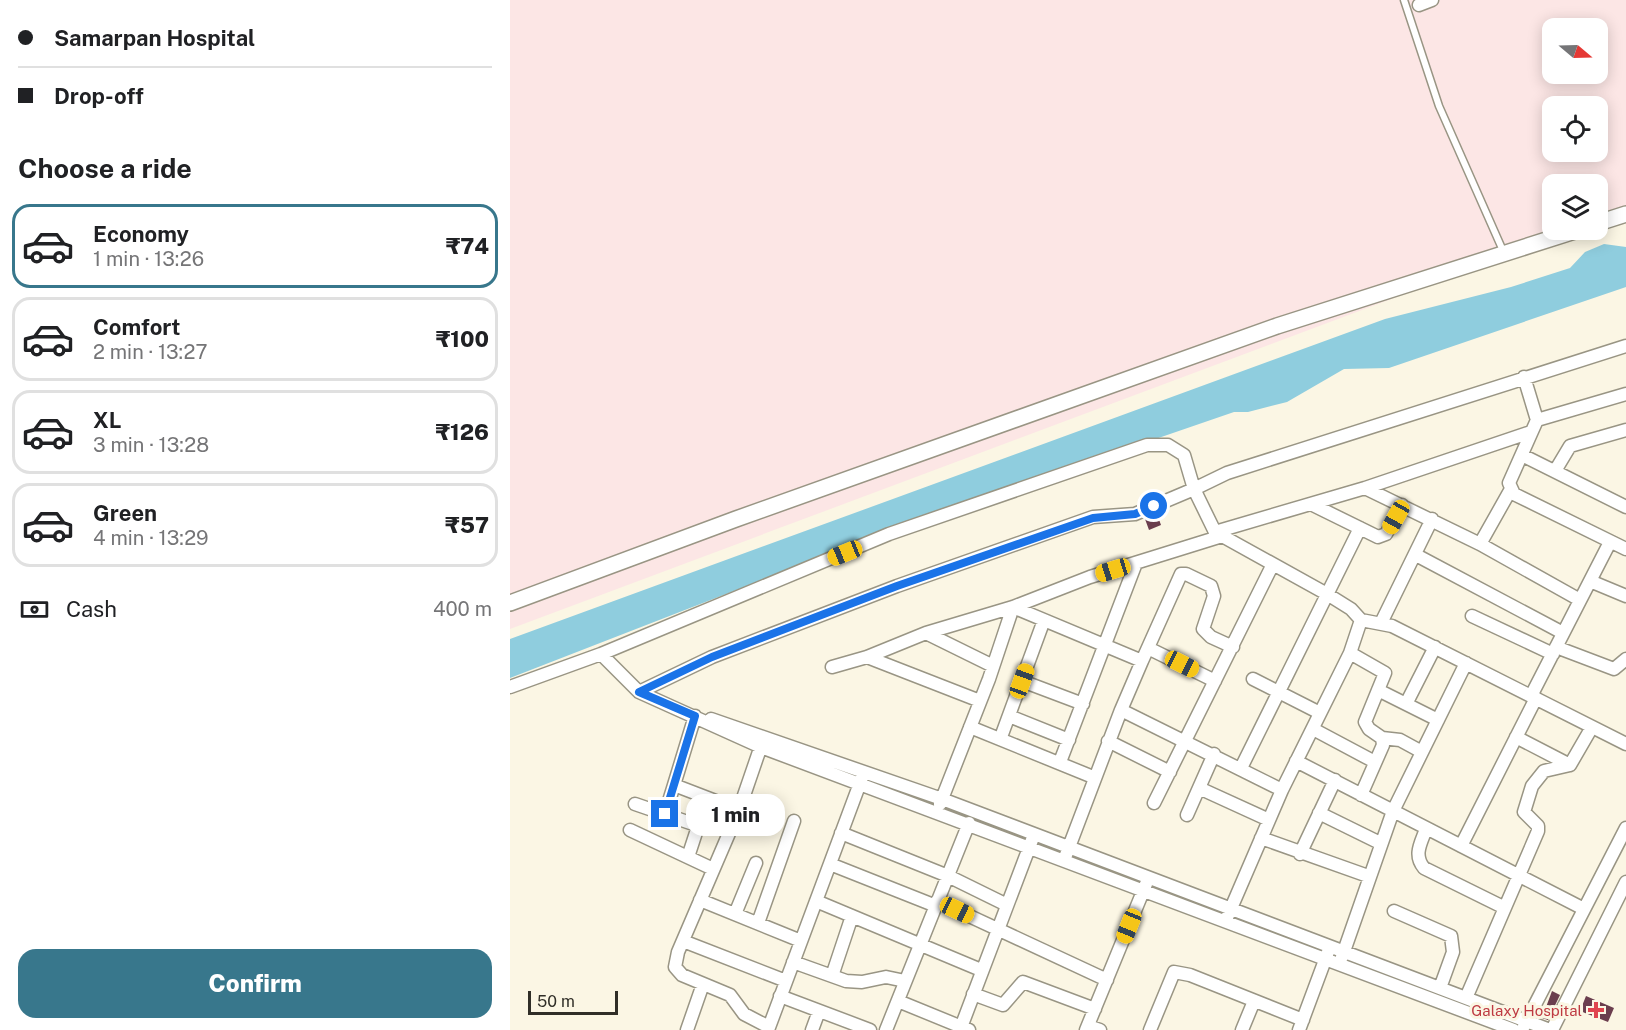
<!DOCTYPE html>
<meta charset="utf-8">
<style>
body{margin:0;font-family:"Public Sans",sans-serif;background:#f6f6f6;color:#202124;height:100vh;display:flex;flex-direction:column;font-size:22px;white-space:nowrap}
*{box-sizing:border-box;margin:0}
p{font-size:20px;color:#757577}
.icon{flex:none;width:33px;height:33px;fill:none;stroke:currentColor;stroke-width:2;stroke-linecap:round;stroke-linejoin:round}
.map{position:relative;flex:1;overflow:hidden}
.sheet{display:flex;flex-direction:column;background:#fff;width:510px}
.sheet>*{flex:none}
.top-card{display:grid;align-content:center;height:132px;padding:0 18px;background:#fff}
.needle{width:39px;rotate:109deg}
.tools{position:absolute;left:1032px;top:18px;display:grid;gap:12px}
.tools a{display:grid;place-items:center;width:66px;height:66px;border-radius:12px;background:#fff;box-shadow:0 3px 15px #0003;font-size:30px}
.scale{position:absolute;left:18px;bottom:15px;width:90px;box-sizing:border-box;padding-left:6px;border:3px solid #302e27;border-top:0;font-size:16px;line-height:21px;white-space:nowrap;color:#302e27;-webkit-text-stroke:4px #fbf6e4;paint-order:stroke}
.end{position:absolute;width:27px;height:27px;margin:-14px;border:8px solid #1a73e8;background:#fff;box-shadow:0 0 0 3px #fff}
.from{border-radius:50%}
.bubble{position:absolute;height:42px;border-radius:18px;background:#fff;box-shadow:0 3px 15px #0003;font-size:20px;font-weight:800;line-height:42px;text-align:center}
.car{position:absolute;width:18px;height:36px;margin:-18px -9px;border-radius:8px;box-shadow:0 0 4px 2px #0007;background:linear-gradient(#f5c518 24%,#345 0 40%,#f5c518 0 76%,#345 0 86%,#f5c518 0)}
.top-card b{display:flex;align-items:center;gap:21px;height:57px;font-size:22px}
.top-card b+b{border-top:2px solid #e0e0e0}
.top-card i{width:15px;height:15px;background:#202124}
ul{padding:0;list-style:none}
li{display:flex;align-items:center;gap:18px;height:84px;margin:0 12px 9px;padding:0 6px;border:3px solid #e0e0e0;border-radius:18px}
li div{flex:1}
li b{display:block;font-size:22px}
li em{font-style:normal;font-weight:800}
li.selected{border-color:#38778c}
li>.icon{width:54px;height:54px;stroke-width:1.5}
h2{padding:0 18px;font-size:27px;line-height:72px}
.pay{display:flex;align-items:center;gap:15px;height:66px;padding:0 18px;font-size:22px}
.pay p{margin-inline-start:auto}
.button{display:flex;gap:12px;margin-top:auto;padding:12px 18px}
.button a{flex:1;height:69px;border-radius:18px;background:#38778c;color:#fff;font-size:24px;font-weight:800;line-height:69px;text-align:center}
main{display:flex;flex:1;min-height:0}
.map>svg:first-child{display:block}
.industrial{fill:#fce6e5;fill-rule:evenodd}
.water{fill:#8fcdde}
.building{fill:#6b3e4e}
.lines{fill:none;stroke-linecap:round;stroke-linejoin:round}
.service-casing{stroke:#999584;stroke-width:9}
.minor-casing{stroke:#999584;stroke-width:15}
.tertiary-casing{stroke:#999584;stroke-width:18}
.service{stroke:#fff;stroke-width:6}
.minor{stroke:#fff;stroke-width:12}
.tertiary{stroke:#fff;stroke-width:15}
.route{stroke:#1a73e8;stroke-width:8}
.health-dot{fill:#e0444e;stroke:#fbf6e4;stroke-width:2}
.labels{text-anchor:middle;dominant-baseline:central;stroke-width:6;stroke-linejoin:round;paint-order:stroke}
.health-label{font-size:15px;fill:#be3a42;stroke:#fbf6e4;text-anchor:end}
</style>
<main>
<section class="sheet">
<div class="top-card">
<b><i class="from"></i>Samarpan Hospital</b>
<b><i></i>Drop-off</b>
</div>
<h2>Choose a ride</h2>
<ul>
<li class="selected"><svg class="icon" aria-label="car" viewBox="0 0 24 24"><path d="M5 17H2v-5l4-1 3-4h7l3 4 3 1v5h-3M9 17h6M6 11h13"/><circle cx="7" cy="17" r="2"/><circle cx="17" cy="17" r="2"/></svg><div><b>Economy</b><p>1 min · 13:26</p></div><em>₹74</em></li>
<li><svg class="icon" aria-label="car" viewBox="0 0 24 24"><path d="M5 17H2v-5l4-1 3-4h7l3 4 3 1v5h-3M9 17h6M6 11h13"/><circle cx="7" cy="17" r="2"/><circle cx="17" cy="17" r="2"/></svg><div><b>Comfort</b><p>2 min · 13:27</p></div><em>₹100</em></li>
<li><svg class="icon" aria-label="car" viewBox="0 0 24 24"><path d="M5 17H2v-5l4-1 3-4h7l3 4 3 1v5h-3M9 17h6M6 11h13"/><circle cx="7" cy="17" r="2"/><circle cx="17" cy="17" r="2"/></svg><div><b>XL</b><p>3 min · 13:28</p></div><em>₹126</em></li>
<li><svg class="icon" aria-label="car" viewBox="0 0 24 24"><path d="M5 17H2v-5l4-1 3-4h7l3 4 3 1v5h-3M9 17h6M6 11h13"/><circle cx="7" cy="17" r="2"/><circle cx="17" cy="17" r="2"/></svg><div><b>Green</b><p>4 min · 13:29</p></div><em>₹57</em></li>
</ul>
<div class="pay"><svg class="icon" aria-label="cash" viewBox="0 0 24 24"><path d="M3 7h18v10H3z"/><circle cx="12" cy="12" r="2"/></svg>Cash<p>400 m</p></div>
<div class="button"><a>Confirm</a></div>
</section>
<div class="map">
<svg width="1116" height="1030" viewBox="0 0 1116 1030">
<rect width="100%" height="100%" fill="#fbf6e4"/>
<path class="industrial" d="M0,0H1116V218L1088,227V184H1042V230H1078L1012,250L0,629ZM1042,28H1088V74H1042ZM1042,106H1088V152H1042Z"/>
<path class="water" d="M1094,244L1116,247V287L879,368L834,369L777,402L738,412H724L378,531L0,678V639L875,319L1001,287L1060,268L1075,252Z"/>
<path class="building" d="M647,514L651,525L639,530L635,519Z
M1042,991L1050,995L1038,1020L1032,1018Z
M1076,996L1104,1008L1098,1022L1070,1011Z"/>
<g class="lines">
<defs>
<path id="service" d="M894,0L929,106L994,253"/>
<path id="minor" d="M909,5L922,0
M1014,377L1027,420L999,483L1004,494L1116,549
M1027,420L1116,394
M1012,455L1116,507
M1045,471L1060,446L1116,430
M855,488L1021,432
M801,504L868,537L876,534L892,505
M705,532L855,488L970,544L1070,600
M970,544L1001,489
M906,555L1053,633
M1080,581L1116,596
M962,616L1043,654
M851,620L882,626L1116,744
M871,623L922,519
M416,633L483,666
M1046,647L1104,669L1116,659
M638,648L705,681
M840,653L875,673L855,722L859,729L872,738L873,745L851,795
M91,654L129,692L251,747L1004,1030
M357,657L470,701
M632,661L671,574H676L701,586L704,596L693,629L701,637L723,647
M322,667L357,657L416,633L503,607L580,577L712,536
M743,679L810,713
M512,681L573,704
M0,687L91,654L379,534L637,445H658L674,455L684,489L717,473L1116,346
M868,690L928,720
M129,692L202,657L387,586L583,517L625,514L684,489L705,532L817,594L841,609L851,620L840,653L772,790L716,920
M1021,696L1100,542
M896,704L925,647
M185,716L164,785L229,810
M499,716L559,740
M201,719L432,799L1040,1030
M460,727L583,777
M803,729L865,762
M491,737L534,620
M1006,737L1060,765L1082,727
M872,738L890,740L912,752
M253,740L229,810L168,952L165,967L172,975L220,995L234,1014L259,1027
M598,741L660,772
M786,761L1074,909
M550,762L626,563
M731,768L850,528
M689,788L759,820
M644,803L763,564
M125,804L189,826
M430,804L479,679L503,607L632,661L611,710
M809,813L870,843
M155,814L164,785
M677,815L704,754
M916,829C911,843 903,855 914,868L993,907
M120,830L203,869
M331,833L438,876L497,905
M751,838L858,876
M951,846L1026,698
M790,854L825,780
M556,855L611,710L772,790
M178,857L197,799
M320,864L426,906
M190,900L291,941
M306,901L471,970
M427,901L597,980
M884,911L941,936L943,952L930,988
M225,914L246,863
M248,923L284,821
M173,941L276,981
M832,957L883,811L956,663
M283,962L336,981L352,982L376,977L395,981
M322,976L342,916
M463,994L493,1005L513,982L585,1009
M270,996L360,1030
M956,998L1028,831V826L1014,812L1022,786L1034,771L1060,765
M388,1001L459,1030
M578,1026L590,1030
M1014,1026L1116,828
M177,1030L193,984
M258,1030L353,775
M302,1030L309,1011
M376,1030L459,823
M450,1030L522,840
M576,1030L636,884
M640,1030L664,972L680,975L793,1020
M732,1030L744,1001
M789,1030L818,952
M1042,1030L1116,882"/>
<path id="tertiary" d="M1088,223L1116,214
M0,603L226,519L767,326L1068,230"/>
</defs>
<use href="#service" class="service-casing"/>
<use href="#minor" class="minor-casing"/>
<use href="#tertiary" class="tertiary-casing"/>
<use href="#service" class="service"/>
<use href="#minor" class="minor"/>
<use href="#tertiary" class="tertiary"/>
</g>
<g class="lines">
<path class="route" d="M155,814L185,716L129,692L202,657L387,586L583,518L625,514L644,506"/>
</g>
<path class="health-dot" d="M1083 1001h6v6h6v6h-6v6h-6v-6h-6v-6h6z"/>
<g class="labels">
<g class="health-label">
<text x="1072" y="1010">Galaxy Hospital</text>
</g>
</g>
</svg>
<div class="tools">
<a><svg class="needle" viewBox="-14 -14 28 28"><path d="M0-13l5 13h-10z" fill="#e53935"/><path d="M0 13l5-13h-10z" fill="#757577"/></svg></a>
<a><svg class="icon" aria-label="locate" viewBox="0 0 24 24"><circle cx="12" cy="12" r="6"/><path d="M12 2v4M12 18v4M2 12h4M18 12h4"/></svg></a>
<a><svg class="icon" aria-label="layers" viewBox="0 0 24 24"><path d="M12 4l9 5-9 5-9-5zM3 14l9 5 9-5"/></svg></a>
</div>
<div class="scale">50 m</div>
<i class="end from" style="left:644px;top:506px"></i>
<i class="end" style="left:155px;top:814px"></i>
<div class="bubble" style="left:176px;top:794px;width:99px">1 min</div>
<i class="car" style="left:886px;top:517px;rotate:209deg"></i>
<i class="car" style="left:335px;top:553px;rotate:248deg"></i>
<i class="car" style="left:603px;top:570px;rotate:253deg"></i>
<i class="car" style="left:672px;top:664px;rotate:117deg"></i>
<i class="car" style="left:512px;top:681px;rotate:20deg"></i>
<i class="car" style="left:447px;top:910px;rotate:115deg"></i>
<i class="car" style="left:619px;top:926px;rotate:202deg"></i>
</div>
</main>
